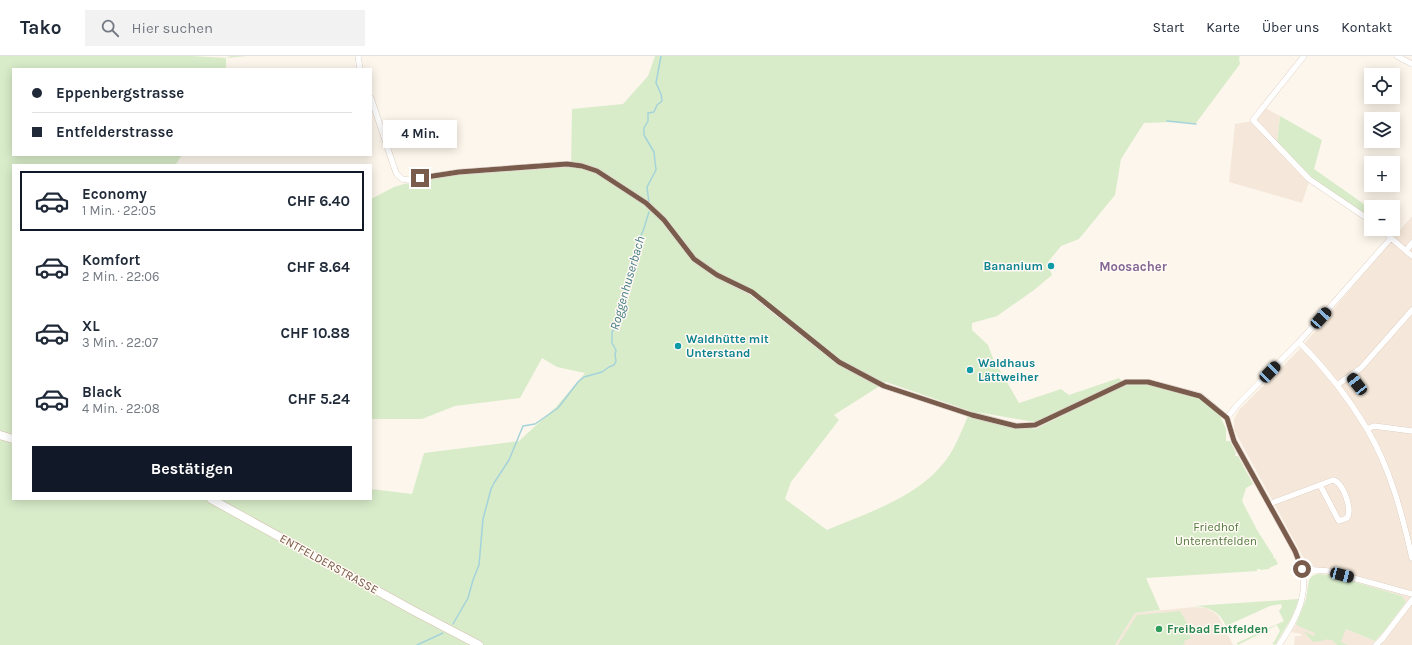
<!DOCTYPE html>
<html lang="de">
<meta charset="utf-8">
<style>
body{margin:0;font-family:Karla,sans-serif;background:#f2f2f3;color:#1f2937;height:100vh;display:flex;flex-direction:column;font-size:15px;white-space:nowrap}
*{box-sizing:border-box;margin:0}
p{font-size:13px;color:#747a83}
.icon{flex:none;width:22px;height:22px;fill:none;stroke:currentColor;stroke-width:2;stroke-linecap:round;stroke-linejoin:round}
.map{position:relative;flex:1;overflow:hidden}
.sheet{position:absolute;left:12px;top:108px;width:360px;height:336px;display:flex;flex-direction:column;background:#fff;border-radius:0px;box-shadow:0 2px 10px #0003}
.sheet>*{flex:none}
.guide{position:absolute;left:12px;top:12px;width:360px;height:88px;border-radius:0px;box-shadow:0 2px 10px #0003;display:grid;align-content:center;height:88px;padding:0 20px;background:#fff}
.buttons{position:absolute;left:1364px;top:12px;display:grid;gap:8px}
.buttons a{display:grid;place-items:center;width:36px;height:36px;border-radius:0px;background:#fff;box-shadow:0 2px 10px #0003;font-size:20px}
.end{position:absolute;width:18px;height:18px;margin:-9px;border:5px solid #7a5c4d;background:#fff;box-shadow:0 0 0 2px #fff}
.from{border-radius:50%}
.bubble{position:absolute;height:28px;border-radius:0px;background:#fff;box-shadow:0 2px 10px #0003;font-size:13px;font-weight:700;line-height:28px;text-align:center}
.car{position:absolute;width:12px;height:24px;margin:-12px -6px;border-radius:5px;box-shadow:0 0 3px 1px #0007;background:linear-gradient(#222 24%,#8ab4d8 0 40%,#222 0 76%,#8ab4d8 0 86%,#222 0)}
.guide b{display:flex;align-items:center;gap:14px;height:38px;font-size:15px}
.guide b+b{border-top:1px solid #e0e1e3}
.guide i{width:10px;height:10px;background:#1f2937}
ul{padding:7px 0 0;list-style:none}
li{display:flex;align-items:center;gap:12px;height:60px;margin:0 8px 6px;padding:0 12px;border:2px solid transparent;border-radius:0px}
li div{flex:1}
li b{display:block;font-size:15px}
li em{font-style:normal;font-weight:700}
li.current{border-color:#111827}
li>.icon{width:36px;height:36px;stroke-width:1.5}
.cta{display:flex;gap:8px;margin-top:auto;padding:8px 20px}
.cta a{flex:1;height:46px;border-radius:0px;background:#111827;color:#fff;font-size:16px;font-weight:700;line-height:46px;text-align:center}
header{display:flex;align-items:center;gap:24px;box-sizing:border-box;height:56px;padding:0 20px;background:#fff;border-bottom:1px solid #e0e1e3}
header strong{font-size:19px}
nav{display:flex;gap:22px;margin-inline-start:auto;font-size:14px}
.search{width:280px;height:36px;background:#f2f2f3;display:flex;align-items:center;gap:10px;box-sizing:border-box;padding:0 14px;border-radius:0px;color:#747a83;font-size:15px}
.map>svg:first-child{display:block}
.residential{fill:#f5e8da}
.green{fill:#d8ecc9;fill-rule:evenodd}
.lines{fill:none;stroke-linecap:round;stroke-linejoin:round}
.stream{stroke:#a5d3da;stroke-width:1.5}
.street-casing{stroke:#d1beb0;stroke-width:6}
.secondary-casing{stroke:#d6c0b0;stroke-width:9}
.street{stroke:#fff;stroke-width:5.5}
.secondary{stroke:#fff;stroke-width:8}
.route{stroke:#7a5c4d;stroke-width:5}
.culture-dot{fill:#0f9aa8;stroke:#fffaf3;stroke-width:1.5}
.leisure-dot{fill:#2e9e5b;stroke:#fffaf3;stroke-width:1.5}
.labels{text-anchor:middle;dominant-baseline:central;stroke-width:3;stroke-linejoin:round;paint-order:stroke}
.culture-label{font-size:12px;font-weight:bold;fill:#0d838f;stroke:#fffaf3;text-anchor:start}
.park-label{font-size:12px;fill:#537a41;stroke:#fffaf3}
.street-label{font-size:12px;fill:#7a5c4d;stroke:#fffaf3}
.leisure-label{font-size:12px;font-weight:bold;fill:#27864d;stroke:#fffaf3;text-anchor:start}
.neighbourhood-label{font-size:13px;font-weight:bold;fill:#846695;stroke:#fffaf3}
.water-label{font-size:13px;font-style:italic;fill:#437c86;stroke:#fffaf3}
</style>
<header>
<strong>Tako</strong>
<div class="search"><svg class="icon" aria-label="search" viewBox="0 0 24 24"><circle cx="10" cy="10" r="6"/><path d="M15 15l6 6"/></svg>Hier suchen</div>
<nav><a>Start</a><a>Karte</a><a>Über uns</a><a>Kontakt</a></nav>
</header>
<div class="map">
<svg width="1412" height="589" viewBox="0 0 1412 589">
<rect width="100%" height="100%" fill="#fdf6ec"/>
<path class="residential" d="M1265,52L1280,60L1277,87L1309,126L1302,147L1229,126L1235,68L1253,65Z
M1412,160V589H1294L1295,580H1301V585V578L1291,576L1296,568L1340,586L1346,573L1375,585L1385,574L1406,546L1402,540L1335,520L1321,518L1308,510L1234,374V363L1240,353L1300,293Z
M1194,551L1206,552L1215,557L1219,561L1233,589H1115L1135,557Z"/>
<path class="green" d="M0,0H192L226,2L231,0H246L226,2V13H13V99H182L176,108L177,109H13V443H371V433L412,438L424,397L519,385L556,351L585,317L557,311L542,302L520,342L455,350L422,363H371V143L394,131L404,128L452,119L571,111L572,53L623,48L648,20L655,0H1240L1239,2L1240,8L1196,67L1172,66L1144,67L1121,103L1115,139L1079,183L1061,190L1048,206L1052,219L1034,234L997,260L972,267V274L988,289L994,305L1004,321L1019,347L1061,333L1069,339L1119,322L1124,327L1040,367L977,356L1035,373L1131,326H1148L1201,340L1217,353L1226,373V385H1230L1236,397L1235,400H1238L1253,428L1246,432L1242,445L1257,474L1273,499L1274,503L1275,502L1278,508L1269,512V513L1261,514L1260,513H1257V515L1146,522L1160,554L1135,557L1115,589H0ZM886,326L970,355C964,369 955,393 946,404C917,442 869,456 827,474L785,443L791,426L839,364L834,359Z
M1280,60L1322,84L1314,113L1371,153V162L1313,123L1277,87Z
M1317,518L1335,520L1402,540L1406,546L1385,574L1375,585L1346,573L1341,586L1348,589H1337C1329,579 1324,586 1313,586L1303,575L1314,580L1315,577L1298,570L1296,568L1306,543L1309,524L1312,520Z
M1299,543L1292,561L1275,589L1272,587L1274,586L1280,575L1277,569L1238,589L1237,587L1284,565L1279,555L1282,551L1281,548L1270,550L1226,570C1220,556 1210,551 1194,550Z
M1180,555L1191,574L1188,576L1191,582L1184,585L1185,588L1182,589H1118L1137,559Z"/>
<g class="lines">
<path class="stream" d="M1167,65L1196,68
M649,147L647,131L656,114L654,96L644,79V72L648,65V57L654,56L657,49L662,45L661,38L656,27L661,0
M453,568L468,542L473,524L479,509L483,463L491,433L494,427L509,404L523,370L535,368L558,352L578,326L584,321L602,316L609,311L614,309L616,305L615,299L616,294L612,287V276L614,273V266L618,257L637,194C636,186 640,183 643,175C645,169 647,162 649,156
M417,589L443,577"/>
<defs>
<path id="street" d="M358,0L360,13
M1304,0L1253,64L1309,123L1371,165
M1397,0L1412,8
M371,42L396,117L402,123L408,124L459,116L567,108L582,110L597,115L646,147L664,164L694,203L717,219L751,236L839,306L884,330L972,359L1016,370L1035,369L1126,326H1148L1201,340L1227,362L1234,385L1295,495C1297,500 1300,506 1302,512C1309,540 1294,567 1279,589
M1382,173L1391,182L1412,200
M1406,195L1412,187
M1299,286C1325,312 1348,341 1367,373C1390,412 1402,457 1412,502
M1350,320L1363,336
M1337,329L1361,312L1412,254
M1227,362L1238,348L1299,286L1391,182
M1367,373L1374,370L1412,375
M1269,448L1333,424C1343,426 1353,454 1347,462L1339,465L1320,429
M1302,513L1328,515L1412,538
M1376,589L1382,583L1412,544"/>
<path id="secondary" d="M0,379L13,383
M211,443L414,555L479,589"/>
</defs>
<use href="#street" class="street-casing"/>
<use href="#secondary" class="secondary-casing"/>
<use href="#street" class="street"/>
<use href="#secondary" class="secondary"/>
</g>
<g class="lines">
<path class="route" d="M420,122L459,116L567,108L582,110L597,115L646,147L664,164L694,203L717,219L752,236L839,306L884,330L972,359L1016,370L1035,369L1126,326H1148L1200,340L1227,362L1234,385L1295,495L1302,513"/>
</g>
<g class="culture-dot">
<circle cx="1051" cy="210" r="4"/>
<circle cx="678" cy="290" r="4"/>
<circle cx="970" cy="314" r="4"/>
</g>
<circle class="leisure-dot" cx="1159" cy="573" r="4"/>
<g class="labels">
<g class="culture-label">
<text x="1043" y="210" text-anchor="end">Bananium</text>
<text x="686" y="283">Waldhütte mit<tspan x="686" dy="14">Unterstand</tspan></text>
<text x="978" y="307">Waldhaus<tspan x="978" dy="14">Lättweiher</tspan></text>
</g>
<g class="park-label">
<text x="1216" y="471">Friedhof<tspan x="1216" dy="14">Unterentfelden</tspan></text>
</g>
<g class="street-label">
<text transform="translate(329 508) rotate(29)">ENTFELDERSTRASSE</text>
</g>
<g class="leisure-label">
<text x="1167" y="573">Freibad Entfelden</text>
</g>
<g class="neighbourhood-label">
<text x="1133" y="210">Moosacher</text>
</g>
<g class="water-label">
<text transform="translate(627 227) rotate(-74)">Roggenhuserbach</text>
</g>
</g>
</svg>
<div class="buttons">
<a><svg class="icon" aria-label="locate" viewBox="0 0 24 24"><circle cx="12" cy="12" r="6"/><path d="M12 2v4M12 18v4M2 12h4M18 12h4"/></svg></a>
<a><svg class="icon" aria-label="layers" viewBox="0 0 24 24"><path d="M12 4l9 5-9 5-9-5zM3 14l9 5 9-5"/></svg></a>
<a>+</a>
<a>−</a>
</div>
<i class="end from" style="left:1302px;top:513px"></i>
<i class="end" style="left:420px;top:122px"></i>
<div class="bubble" style="left:383px;top:64px;width:74px">4 Min.</div>
<i class="car" style="left:1321px;top:262px;rotate:42deg"></i>
<i class="car" style="left:1270px;top:316px;rotate:44deg"></i>
<i class="car" style="left:1357px;top:328px;rotate:322deg"></i>
<i class="car" style="left:1342px;top:519px;rotate:105deg"></i>
<div class="guide">
<b><i class="from"></i>Eppenbergstrasse</b>
<b><i></i>Entfelderstrasse</b>
</div>
<section class="sheet">
<ul>
<li class="current"><svg class="icon" aria-label="car" viewBox="0 0 24 24"><path d="M5 17H2v-5l4-1 3-4h7l3 4 3 1v5h-3M9 17h6M6 11h13"/><circle cx="7" cy="17" r="2"/><circle cx="17" cy="17" r="2"/></svg><div><b>Economy</b><p>1 Min. · 22:05</p></div><em>CHF 6.40</em></li>
<li><svg class="icon" aria-label="car" viewBox="0 0 24 24"><path d="M5 17H2v-5l4-1 3-4h7l3 4 3 1v5h-3M9 17h6M6 11h13"/><circle cx="7" cy="17" r="2"/><circle cx="17" cy="17" r="2"/></svg><div><b>Komfort</b><p>2 Min. · 22:06</p></div><em>CHF 8.64</em></li>
<li><svg class="icon" aria-label="car" viewBox="0 0 24 24"><path d="M5 17H2v-5l4-1 3-4h7l3 4 3 1v5h-3M9 17h6M6 11h13"/><circle cx="7" cy="17" r="2"/><circle cx="17" cy="17" r="2"/></svg><div><b>XL</b><p>3 Min. · 22:07</p></div><em>CHF 10.88</em></li>
<li><svg class="icon" aria-label="car" viewBox="0 0 24 24"><path d="M5 17H2v-5l4-1 3-4h7l3 4 3 1v5h-3M9 17h6M6 11h13"/><circle cx="7" cy="17" r="2"/><circle cx="17" cy="17" r="2"/></svg><div><b>Black</b><p>4 Min. · 22:08</p></div><em>CHF 5.24</em></li>
</ul>
<div class="cta"><a>Bestätigen</a></div>
</section>
</div>
